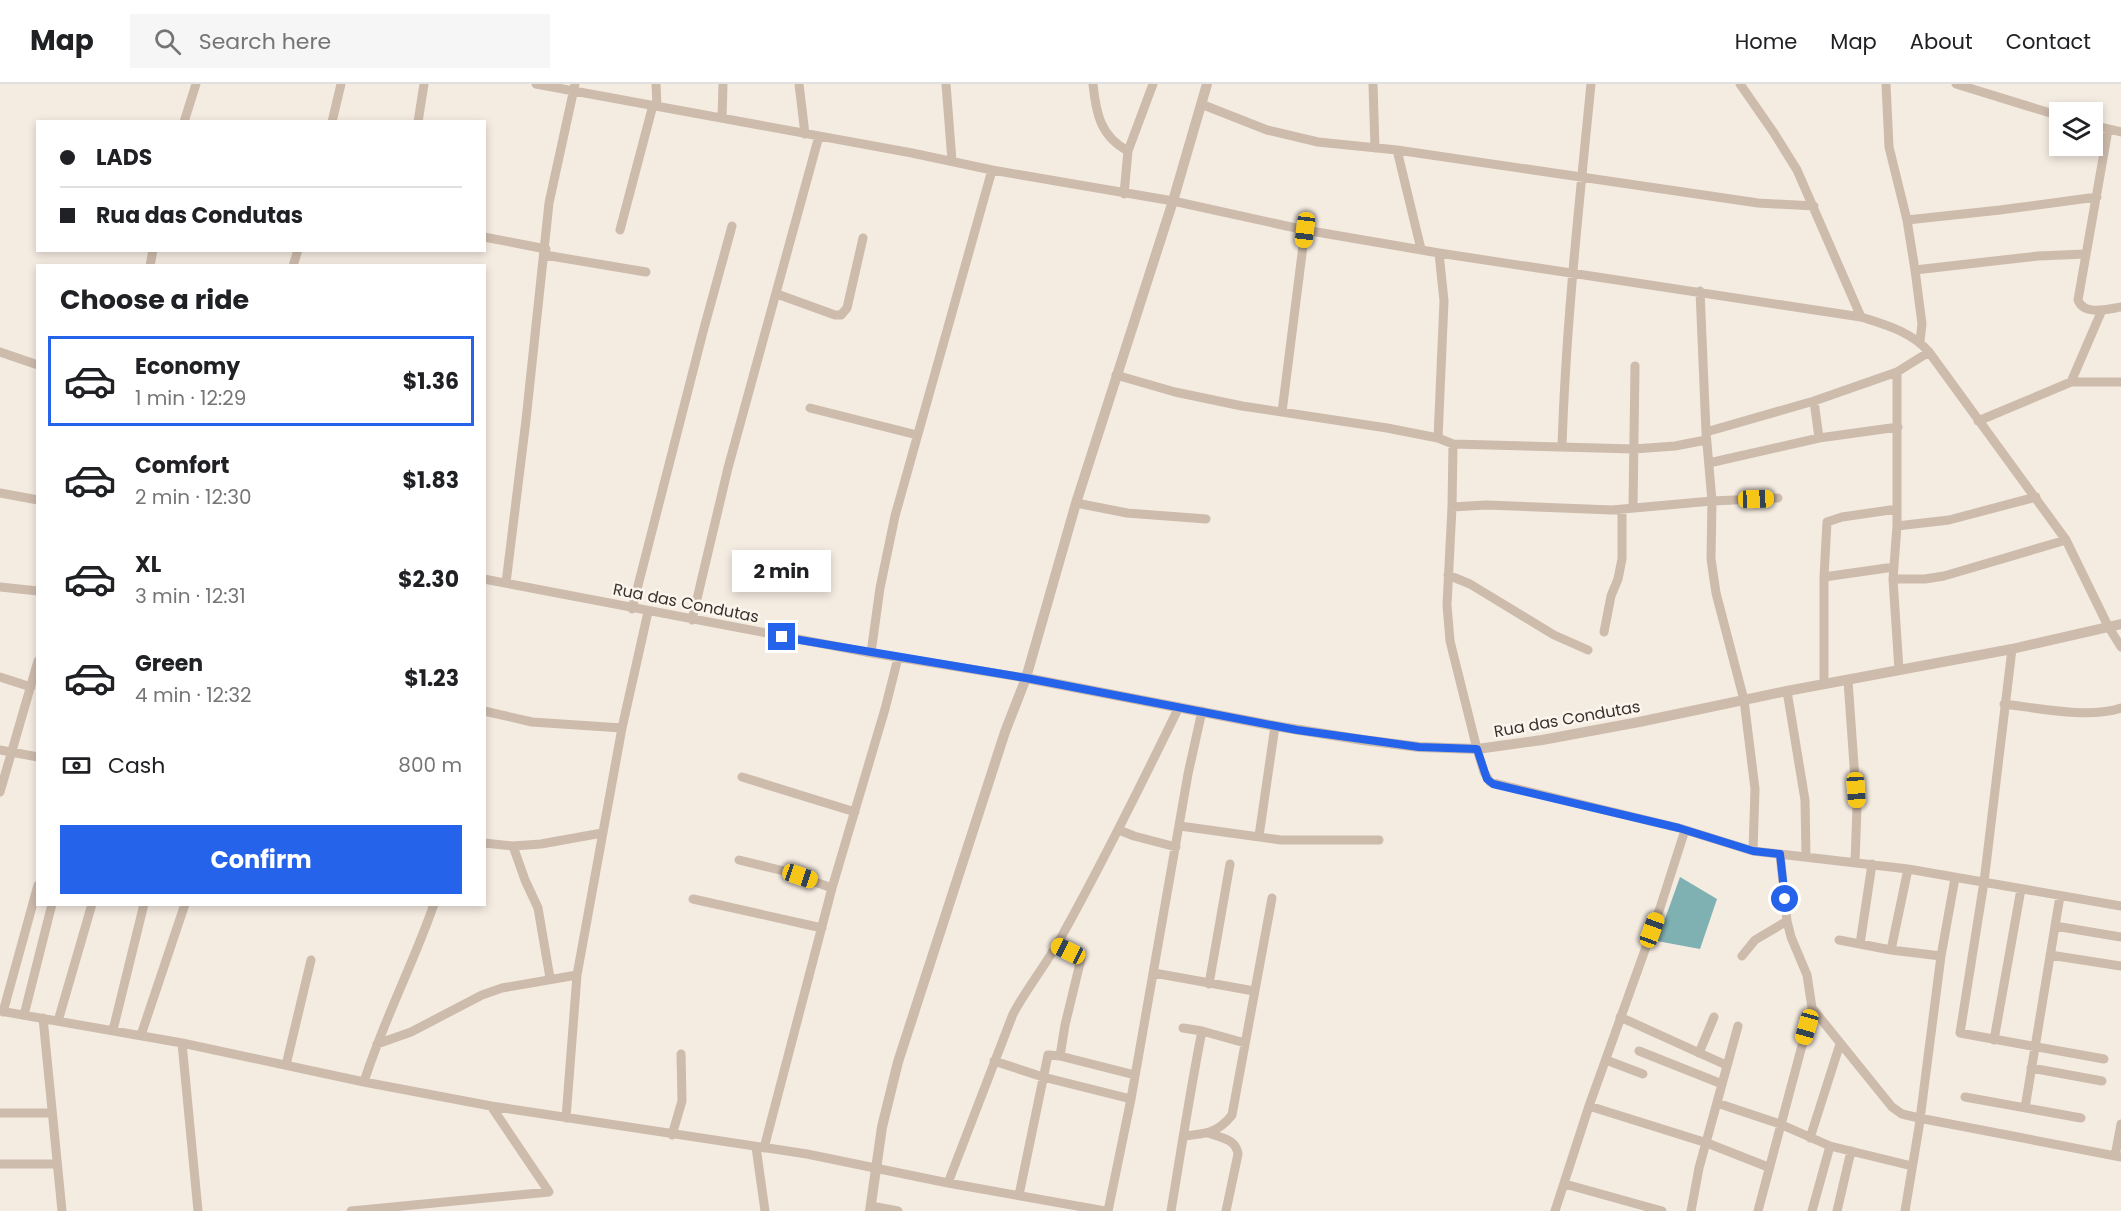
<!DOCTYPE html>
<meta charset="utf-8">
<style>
body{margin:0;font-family:Poppins,sans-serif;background:#f6f6f6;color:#202124;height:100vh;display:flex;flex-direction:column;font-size:22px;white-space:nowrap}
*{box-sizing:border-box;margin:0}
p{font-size:20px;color:#757577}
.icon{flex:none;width:33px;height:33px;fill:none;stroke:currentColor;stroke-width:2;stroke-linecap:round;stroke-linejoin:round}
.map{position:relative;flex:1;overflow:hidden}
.sheet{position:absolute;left:36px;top:180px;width:450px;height:642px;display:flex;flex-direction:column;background:#fff;border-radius:0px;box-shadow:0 3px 9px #0003}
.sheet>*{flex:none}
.guide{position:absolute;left:36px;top:36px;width:450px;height:132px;border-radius:0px;box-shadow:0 3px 9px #0003;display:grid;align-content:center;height:132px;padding:0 24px;background:#fff}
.buttons{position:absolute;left:2049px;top:18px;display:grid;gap:12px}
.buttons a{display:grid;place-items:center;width:54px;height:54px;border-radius:0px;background:#fff;box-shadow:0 3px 9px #0003;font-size:30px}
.end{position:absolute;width:27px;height:27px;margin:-14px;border:8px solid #2563eb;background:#fff;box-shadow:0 0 0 3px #fff}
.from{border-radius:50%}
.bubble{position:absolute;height:42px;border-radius:0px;background:#fff;box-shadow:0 3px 9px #0003;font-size:20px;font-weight:700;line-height:42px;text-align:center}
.car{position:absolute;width:18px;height:36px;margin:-18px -9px;border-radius:8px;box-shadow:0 0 4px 2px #0007;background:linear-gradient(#f5c518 24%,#345 0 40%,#f5c518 0 76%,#345 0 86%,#f5c518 0)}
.guide b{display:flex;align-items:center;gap:21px;height:57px;font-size:22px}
.guide b+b{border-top:2px solid #e0e0e0}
.guide i{width:15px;height:15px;background:#202124}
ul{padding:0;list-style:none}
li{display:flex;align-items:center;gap:18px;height:90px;margin:0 12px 9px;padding:0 12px;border:3px solid transparent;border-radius:0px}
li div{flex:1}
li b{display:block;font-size:22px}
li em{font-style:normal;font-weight:700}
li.selected{border-color:#2563eb}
li>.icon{width:54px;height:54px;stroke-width:1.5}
h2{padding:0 24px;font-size:27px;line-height:72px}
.pay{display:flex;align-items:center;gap:15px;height:66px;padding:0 24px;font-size:22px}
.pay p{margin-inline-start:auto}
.button{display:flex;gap:12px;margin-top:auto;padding:12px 24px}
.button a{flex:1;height:69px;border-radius:0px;background:#2563eb;color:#fff;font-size:24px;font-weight:700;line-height:69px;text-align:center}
header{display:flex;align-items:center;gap:36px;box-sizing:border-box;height:84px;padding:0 30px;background:#fff;border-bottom:2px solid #e0e0e0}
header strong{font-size:28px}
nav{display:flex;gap:33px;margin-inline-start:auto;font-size:21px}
.search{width:420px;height:54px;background:#f6f6f6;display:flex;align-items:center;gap:15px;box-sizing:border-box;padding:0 21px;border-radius:0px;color:#757577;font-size:22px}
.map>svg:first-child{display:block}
.water{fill:#7fb0b2}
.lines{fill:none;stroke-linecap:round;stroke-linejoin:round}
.minor{stroke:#cdbbac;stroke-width:9}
.tertiary{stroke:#cdbbac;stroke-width:10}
.route{stroke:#2563eb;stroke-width:8}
.labels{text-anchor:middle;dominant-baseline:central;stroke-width:5;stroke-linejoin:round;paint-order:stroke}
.street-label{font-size:16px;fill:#3b302b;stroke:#fbf5ee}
</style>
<header>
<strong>Map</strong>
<div class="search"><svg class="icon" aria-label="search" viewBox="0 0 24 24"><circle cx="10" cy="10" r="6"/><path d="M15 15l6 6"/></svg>Search here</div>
<nav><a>Home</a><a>Map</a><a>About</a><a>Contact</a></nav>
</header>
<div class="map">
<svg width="2121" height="1127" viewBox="0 0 2121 1127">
<rect width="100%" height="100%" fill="#f4ebe1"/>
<path class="water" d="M1680,793L1717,815L1700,865L1657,857Z"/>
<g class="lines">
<path class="minor" d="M536,0L912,69L992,86L1173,117L1305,146L1439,169L1861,233C1886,241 1912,248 1929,268L2066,456L2108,542L2121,563
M656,0L657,22
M799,0L805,50
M946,0L952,77
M1093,0C1096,29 1100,52 1128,67
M1373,0L1375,64
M1740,0L1774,49L1797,86L1861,233
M1886,0L1889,63L1907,136L1915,186L1922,240L1920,257
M1956,0L2060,32
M1201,20L1267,46L1318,58L1397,66L1758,119L1814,122
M722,34L723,0
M184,38L196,0
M332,38L341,0
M418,38L424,0
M2092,41L2121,48
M2108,46L2078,216C2084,232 2108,225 2121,223
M1397,66L1421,165
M1124,110L1128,67L1153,0
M1907,136L2000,126L2097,113
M620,146L653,21
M484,153L546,165
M545,171L646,188
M150,182L153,166
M293,182L298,166
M1915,186L2038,172L2086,170
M1700,207L1706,348L1712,417L1711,475L1716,509L1744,616L1755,705L1753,767
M777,210L835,231H841L847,224L863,154
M0,268L38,281
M1897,288V442L1893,495L1899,586
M1116,291L1175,308L1242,322L1387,344L1438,354L1453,360L1634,365L1675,362L1706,356
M2071,298L2102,226
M1814,317L1819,354
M810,324L917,351
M1282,328L1305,146
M1978,337L2071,298H2121
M1706,348L1814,317L1897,288L1929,268
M1438,354L1444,217L1439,169
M1453,360L1452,423L1447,521L1450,557L1477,665L1484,688L1490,698L1679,744L1753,767L1908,785L2121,822
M1562,362C1566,241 1579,121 1591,0
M1709,379L1819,354L1898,343
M0,409L38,416
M1076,419L1127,429L1206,435
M1452,423L1486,421L1612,426L1712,417L1778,414
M1633,424L1635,282
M1897,442L1949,436L2036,413
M1448,491L1470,500L1554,551L1588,566
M1824,493L1894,483
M484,495L871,569L1026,594
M1893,495H1925L1944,492L2066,456
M506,499L526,336L549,119L575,0
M0,503L38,507
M632,525L703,248L732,142
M692,536L728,384L819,52
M1604,548L1611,512L1618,495L1622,475V426
M2012,565L1984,798L1960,949L2104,975
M871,569L880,504L895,432L992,86
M0,593L31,603
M1848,597L1857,723L1855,778
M1824,600V493L1827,438L1842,433L1897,425
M1787,607L1805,716L1806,773
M2004,620C2037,624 2090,635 2121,624
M484,627L532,638L622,644
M0,666L38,673
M742,693L855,728
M0,708L38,577
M1180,742L1281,756H1379
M1119,746L1134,752L1176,763
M1259,752L1275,642
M484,759L513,762L541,760L602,749
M513,762L525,796L538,824L550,894
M1780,770L1787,837L1791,853L1807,891L1812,924L1892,1023L1902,1030L1919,1034L2121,1073
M739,776L784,787L832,804
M693,815L822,844
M2055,842L2121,853
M1839,856L1891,866L1941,872
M1860,860L1872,780
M1056,862L1081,875L1065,941L1060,972
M1891,866L1908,785
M2050,871L2121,882
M1742,872L1755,856L1787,837
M1154,889L1254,907
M1209,900L1230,780
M0,927L182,959L364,998L491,1022L807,1070L948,1099L1105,1127
M3,928L38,801
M24,931L52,820
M1620,933L1726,981
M43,934L62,1127
M58,937L92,820
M1183,944L1202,947L1245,959
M113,946L144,820
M141,951L185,820
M1994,956L2021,805
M182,959L198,1127
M377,960L411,948L482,911L502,904L577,891
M1639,967L1722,1000
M1699,969L1714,933
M1606,976L1643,990
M994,977L1043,993L1131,1015
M286,981L311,876
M2031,984L2102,997
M364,998C383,937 413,881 434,820
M1965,1013L2081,1034
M1717,1019L1780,1040L1830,1062L1912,1082
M1589,1022L1707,1059L1768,1083
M2025,1024L2060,812
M0,1029H52
M566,1034L577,891L622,644L648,528
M1208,1049C1222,1054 1236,1055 1238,1070L1226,1127
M672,1051L682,1017L681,970
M1184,1052C1205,1050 1218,1049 1232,1031L1272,814
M1810,1054L1840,960
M756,1063L765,1127
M764,1064L832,804L885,625L898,574
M2115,1072L2121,1040
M0,1080H56
M948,1099L1013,930C1028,902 1049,877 1064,848C1105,774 1142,699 1179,623
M1565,1100L1662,1127
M1019,1111L1048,971L1060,972L1135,991
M871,1122L898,1127
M351,1127L549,1108L491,1022
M1108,1127L1131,1015L1188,690L1202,627
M1171,1127C1181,1067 1190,1007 1202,947
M1555,1127L1589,1022L1660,824L1685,746
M1691,1127L1699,1084L1738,942
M1758,1127L1812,924
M1812,1127L1830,1062
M1837,1127L1851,1067
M1905,1127L1919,1043L1941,872L1955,794"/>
<path class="tertiary" d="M1026,594L1275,642L1363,656L1419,663L1477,665L1542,656L1639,638L1787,607L2012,565L2121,540
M870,1127L882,1043L898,978L1005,648L1026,594L1076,419L1173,117L1207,0"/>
</g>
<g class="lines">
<path class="route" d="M782,553L1026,594L1297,646L1419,663L1477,665L1487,695L1493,700L1679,744L1753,767L1780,770L1785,815"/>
</g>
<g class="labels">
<g class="street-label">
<text transform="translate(686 519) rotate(11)">Rua das Condutas</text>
<text transform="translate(1567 635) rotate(-10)">Rua das Condutas</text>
</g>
</g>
</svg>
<div class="buttons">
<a><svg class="icon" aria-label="layers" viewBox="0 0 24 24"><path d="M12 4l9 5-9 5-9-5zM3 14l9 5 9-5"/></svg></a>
</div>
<i class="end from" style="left:1785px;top:815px"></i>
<i class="end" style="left:782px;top:553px"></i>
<div class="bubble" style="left:732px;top:466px;width:99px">2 min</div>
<i class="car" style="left:1305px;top:146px;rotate:187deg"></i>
<i class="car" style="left:1756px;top:415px;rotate:88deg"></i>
<i class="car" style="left:1856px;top:706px;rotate:176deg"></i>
<i class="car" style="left:800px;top:792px;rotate:109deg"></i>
<i class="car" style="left:1652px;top:846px;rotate:20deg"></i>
<i class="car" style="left:1068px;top:867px;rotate:296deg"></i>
<i class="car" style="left:1807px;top:943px;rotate:196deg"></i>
<div class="guide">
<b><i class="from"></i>LADS</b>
<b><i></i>Rua das Condutas</b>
</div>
<section class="sheet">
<h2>Choose a ride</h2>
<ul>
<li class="selected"><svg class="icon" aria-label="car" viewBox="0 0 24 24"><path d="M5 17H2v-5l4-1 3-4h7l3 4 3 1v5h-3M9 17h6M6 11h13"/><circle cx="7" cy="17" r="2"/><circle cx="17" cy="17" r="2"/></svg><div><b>Economy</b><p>1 min · 12:29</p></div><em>$1.36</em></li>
<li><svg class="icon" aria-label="car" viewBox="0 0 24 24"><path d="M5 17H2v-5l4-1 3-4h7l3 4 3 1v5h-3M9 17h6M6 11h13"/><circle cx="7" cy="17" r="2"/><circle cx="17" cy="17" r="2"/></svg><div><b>Comfort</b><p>2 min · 12:30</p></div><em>$1.83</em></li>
<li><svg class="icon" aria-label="car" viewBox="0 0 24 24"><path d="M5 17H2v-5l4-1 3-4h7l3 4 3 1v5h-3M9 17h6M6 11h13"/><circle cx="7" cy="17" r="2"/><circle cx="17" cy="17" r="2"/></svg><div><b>XL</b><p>3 min · 12:31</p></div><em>$2.30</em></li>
<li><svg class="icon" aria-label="car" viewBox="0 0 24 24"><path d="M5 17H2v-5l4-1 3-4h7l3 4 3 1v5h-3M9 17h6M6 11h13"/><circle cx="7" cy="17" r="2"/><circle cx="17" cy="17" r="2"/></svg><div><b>Green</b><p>4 min · 12:32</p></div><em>$1.23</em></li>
</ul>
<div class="pay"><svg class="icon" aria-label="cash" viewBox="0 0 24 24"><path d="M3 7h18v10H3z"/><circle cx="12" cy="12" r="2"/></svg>Cash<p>800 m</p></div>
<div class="button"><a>Confirm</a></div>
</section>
</div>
